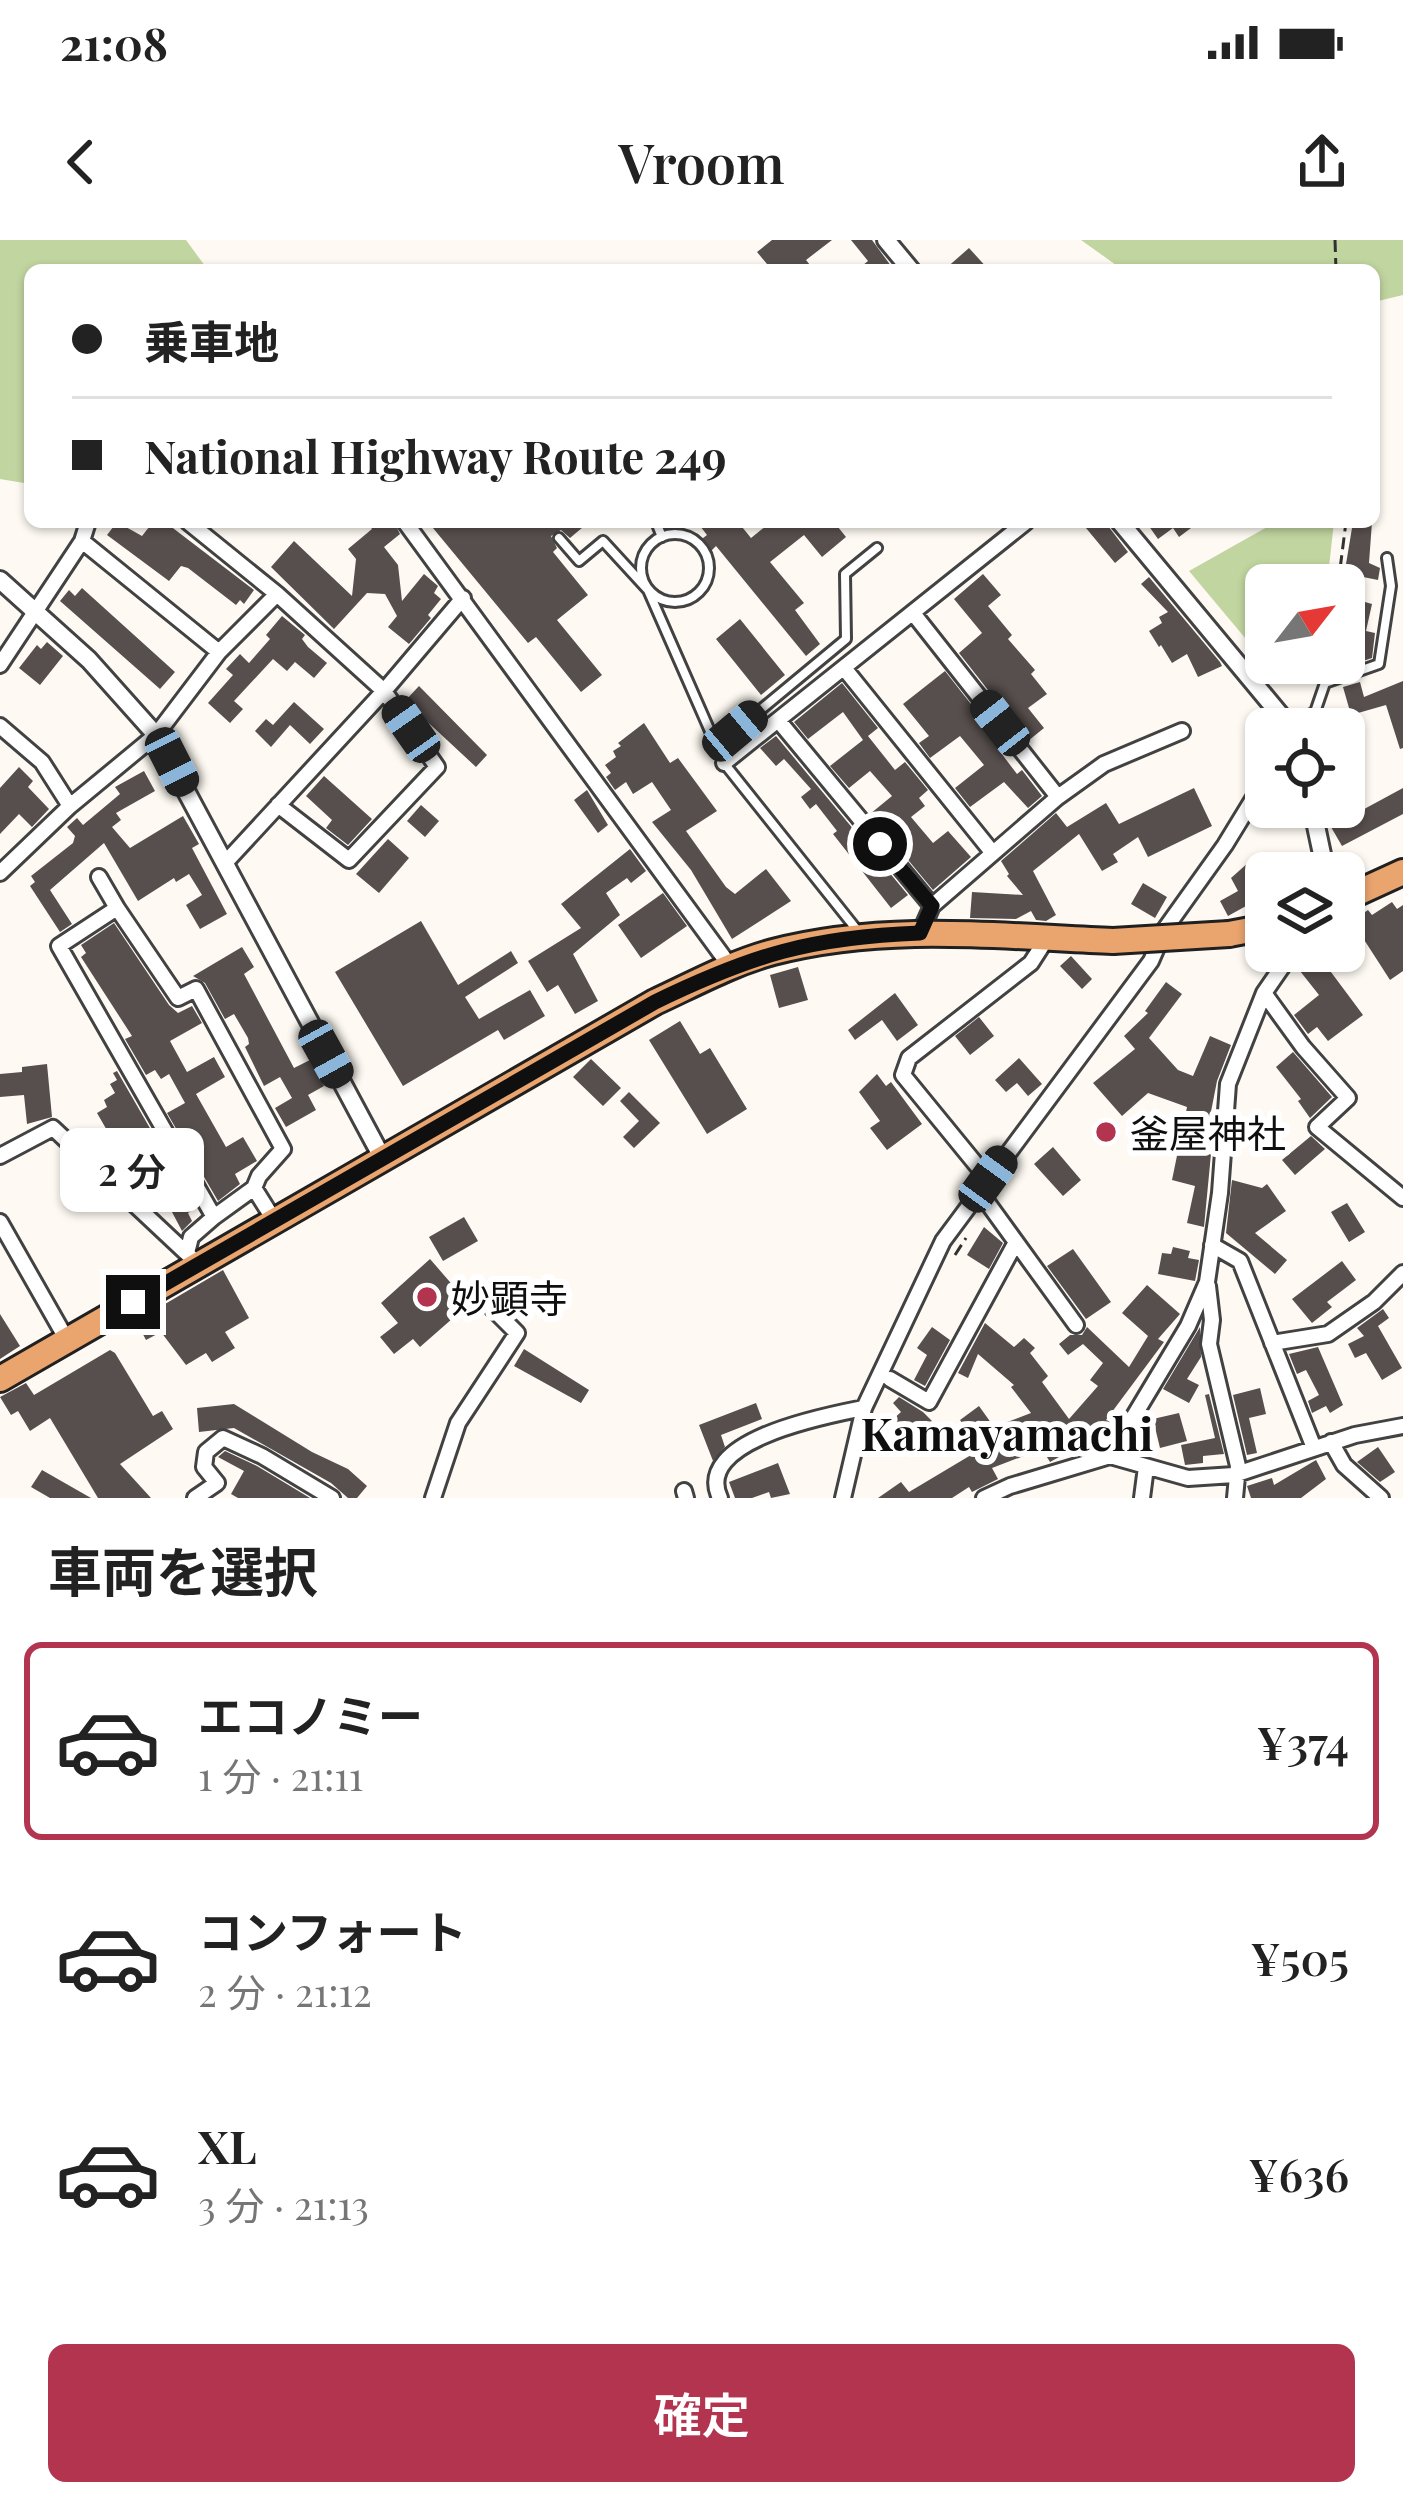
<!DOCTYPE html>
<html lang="ja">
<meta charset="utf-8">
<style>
body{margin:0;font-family:"Playfair Display","Noto Sans JP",serif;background:#f2f2f2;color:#222;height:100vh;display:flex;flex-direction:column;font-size:45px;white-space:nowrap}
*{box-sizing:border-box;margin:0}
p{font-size:39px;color:#767676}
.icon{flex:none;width:66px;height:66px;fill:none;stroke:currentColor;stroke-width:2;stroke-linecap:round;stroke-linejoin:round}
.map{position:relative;height:1258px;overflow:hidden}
.drawer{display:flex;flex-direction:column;background:#fff;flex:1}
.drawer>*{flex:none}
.hud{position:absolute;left:24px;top:24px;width:1356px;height:264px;border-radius:18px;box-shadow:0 3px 9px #0004;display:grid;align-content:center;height:264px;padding:0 48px;background:#fff}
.needle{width:78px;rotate:59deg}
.tools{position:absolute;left:1245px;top:324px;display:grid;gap:24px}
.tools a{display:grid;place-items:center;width:120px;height:120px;border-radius:18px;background:#fff;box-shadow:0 3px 9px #0004;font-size:60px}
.end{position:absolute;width:54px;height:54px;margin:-27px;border:15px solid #0f0f0f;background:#fff;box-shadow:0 0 0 6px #fff}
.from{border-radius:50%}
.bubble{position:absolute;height:84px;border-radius:18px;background:#fff;box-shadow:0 3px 9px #0004;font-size:39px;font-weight:600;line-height:84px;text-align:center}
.car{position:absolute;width:36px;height:72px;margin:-36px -18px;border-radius:15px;box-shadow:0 0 9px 3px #0007;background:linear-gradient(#222 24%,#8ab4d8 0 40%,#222 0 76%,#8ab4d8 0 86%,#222 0)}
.hud b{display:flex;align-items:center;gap:42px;height:114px;font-size:45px}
.hud b+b{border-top:3px solid #e0e0e0}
.hud i{width:30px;height:30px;background:#222}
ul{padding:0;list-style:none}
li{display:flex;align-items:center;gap:36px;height:198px;margin:0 24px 18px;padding:0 24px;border:6px solid transparent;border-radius:18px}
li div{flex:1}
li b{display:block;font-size:45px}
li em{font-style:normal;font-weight:600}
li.active{border-color:#b3344f}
li>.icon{width:108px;height:108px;stroke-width:1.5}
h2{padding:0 48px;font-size:54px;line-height:144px}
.button{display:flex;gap:24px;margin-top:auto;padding:24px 48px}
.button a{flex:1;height:138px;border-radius:18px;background:#b3344f;color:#fff;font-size:48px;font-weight:600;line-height:138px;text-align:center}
.status{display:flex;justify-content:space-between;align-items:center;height:84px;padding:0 60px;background:#fff;direction:ltr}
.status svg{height:33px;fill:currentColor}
header{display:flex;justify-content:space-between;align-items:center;height:156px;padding:0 48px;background:#fff;font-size:54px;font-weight:600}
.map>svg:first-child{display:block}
.forest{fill:#c1d5a0}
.building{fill:#574f4d}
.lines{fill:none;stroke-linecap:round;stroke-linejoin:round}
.service-casing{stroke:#424242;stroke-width:14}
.minor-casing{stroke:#424242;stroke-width:20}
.tertiary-casing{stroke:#424242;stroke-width:22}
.trunk-casing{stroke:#202020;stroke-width:30}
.path{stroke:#313131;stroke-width:3;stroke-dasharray:12 6;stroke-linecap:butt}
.service{stroke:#fff;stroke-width:8}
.minor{stroke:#fff;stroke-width:14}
.tertiary{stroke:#fff;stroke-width:16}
.trunk{stroke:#eaa46e;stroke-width:24}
.trunk-bridge-casing{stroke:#202020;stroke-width:30;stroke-linecap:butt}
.trunk-bridge{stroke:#eaa46e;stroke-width:24}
.route{stroke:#0f0f0f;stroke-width:15}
.poi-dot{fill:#b3344f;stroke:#fff;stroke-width:4.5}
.labels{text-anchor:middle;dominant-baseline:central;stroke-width:12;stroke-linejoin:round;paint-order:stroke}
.poi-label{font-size:39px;fill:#0f0f0f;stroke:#fff;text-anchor:start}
.quarter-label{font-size:45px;font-weight:bold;fill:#0f0f0f;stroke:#fff}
</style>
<div class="status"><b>21:08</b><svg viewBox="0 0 49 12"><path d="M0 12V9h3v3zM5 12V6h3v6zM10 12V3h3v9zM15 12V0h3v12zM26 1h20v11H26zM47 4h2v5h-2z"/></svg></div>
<header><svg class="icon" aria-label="back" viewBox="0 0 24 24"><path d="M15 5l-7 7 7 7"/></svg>Vroom<svg class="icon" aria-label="share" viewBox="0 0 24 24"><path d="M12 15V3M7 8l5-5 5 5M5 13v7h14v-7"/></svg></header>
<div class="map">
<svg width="1403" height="1258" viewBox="0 0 1403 1258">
<rect width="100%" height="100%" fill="#fefaf3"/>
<path class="forest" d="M0,0H186L208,30H30V244L0,239Z
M1081,0H1403V55L1374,62V30H1123Z
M1276,282H1334L1327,345H1266V423L1189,331Z"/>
<path class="building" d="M772,0H832L806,20L814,30H772L757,12Z
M851,0H872L894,30H857L868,21Z
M969,8L989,30H944Z
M117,282L142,296L153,282H165L254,350L244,364L240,360L236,365L188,328L181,326L169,341L107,295Z
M367,282H394L400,294L384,307L398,325L402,361L424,334L438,346L434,353L441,359L428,375L431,378L409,404L388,387L397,376L385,354L367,353L334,389L271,327L294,301L352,356L356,319L348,309L372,289Z
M428,282H589L570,298L561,290L551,296L557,308L553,312L588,355L557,380L602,435L581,452L536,397L528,403Z
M697,282H738L751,298L771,282H834L846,297L822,317L804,295L770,322L804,363L795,370L820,404L806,416L716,306L708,314L698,302L707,295Z
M1081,282H1105L1128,312L1115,323Z
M1146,282H1199L1179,297L1173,288L1158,299Z
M1353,282H1372L1369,323L1380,328L1378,340L1363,337L1358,360L1372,364L1366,391L1375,393L1372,418L1357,423L1344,420V336Z
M983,334L1001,355L988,366L1012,395L1008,399L1035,430L1031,434L1047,454L1028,468L1044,488L1028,501L959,413L982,393L954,359Z
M1149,337L1220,422L1222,426L1198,437L1187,414L1172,423L1161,405L1159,407L1149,391L1162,383L1159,377L1168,372L1141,344Z
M82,348L175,432L160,449L60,361L69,350L75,356Z
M282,376L305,395L302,399L308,407L327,423L314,438L295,422L287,431L273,419L234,461L243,469L230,483L208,463L233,435L226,429L240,414L249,423L270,399L266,395Z
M740,379L785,435L761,455L716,399Z
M47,402L63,416L40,445L19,428L37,405L41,409Z
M945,431L1003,505L998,509L1017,534L1022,530L1042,556L1028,568L1004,542L970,567L955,548L984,525L960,496L930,518L919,503L929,496L903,464Z
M1403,441V508L1400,509L1386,465L1351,475L1343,447L1360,442L1364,457Z
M842,443L878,488L868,496L895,530L905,522L928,550L919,558L925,566L911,577L933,603L948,591L971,617L933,650L870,574L892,556L870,531L849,548L830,526L863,500L843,472L808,499L794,482Z
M419,446L487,515L476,527L405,461Z
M294,462L324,489L310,504L290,485L271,507L255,491L266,479L273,485Z
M644,483L670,523L678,518L717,571L686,591L726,647L735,654L766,629L791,661L732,699L691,630L652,582L671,570L652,542L633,554L626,542L615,550L606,537L611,533L605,525L616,517L613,511L621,506L618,503Z
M776,496L908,655L891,668L833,594L837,591L816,564L810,569L801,557L811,549L784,519L776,526L760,508Z
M19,527L33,541L28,547L49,569L32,587L19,574L0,594V548Z
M144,531L155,551L116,573L121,580L112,587L130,608L183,576L199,604L192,608L227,674L200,689L186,665L202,655L189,634L176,642L174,638L138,661L104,603L50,650L72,684L60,692L30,646L35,642L31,636L73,603L75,596L67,587L77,578L83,585L120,554L115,547Z
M324,536L372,579L348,605L326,588L332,580L306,556Z
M1194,548L1212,586L1148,617L1138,597L1113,614L1118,622L1102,631L1079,594L1033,631L1056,675L1046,681L1036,680L1031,671L1016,679L970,678L972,652L1023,655L1007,636L1009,634L1001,621L1056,573L1067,587L1106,563L1119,584Z
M1403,548V574L1342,606L1331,587Z
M587,550L608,585L598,593L574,560Z
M421,565L439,581L425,597L407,581Z
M388,599L409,618L379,653L356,634Z
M630,609L646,631L631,643L627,638L606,653L620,675L573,714L598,761L575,774L558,745L547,752L528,721L581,688L561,664Z
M1249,622L1266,655L1228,676L1220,661L1238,651L1231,638Z
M1143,643L1167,657L1155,678L1131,664Z
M663,653L687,686L641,718L618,685Z
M1392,662L1397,669L1403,665V731L1390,740L1352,681L1368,670L1372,675Z
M421,681L458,745L511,711L518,723L465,757L479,779L530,750L545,776L504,800L498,790L403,846L335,732Z
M114,683L169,765L178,773L192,766L202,783L170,801L187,832L214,817L225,837L196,854L226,907L243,897L257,921L235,934L240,944L218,961L167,873L185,863L169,834L161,839L155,830L146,835L125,799L132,796L81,717L86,713L81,705Z
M242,707L254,727L244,734L294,828L310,820L324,846L308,855L316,870L286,887L275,868L292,858L280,837L264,846L245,807L249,804L248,798L234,774L225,779L205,743L193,736Z
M1307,711H1341L1325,724L1363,775L1328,801L1317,787L1308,794L1294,775L1319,755L1296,726Z
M1071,716L1092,739L1082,749L1060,726Z
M798,727L808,760L779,768L770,735Z
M1166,742L1182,754L1149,798L1178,830L1193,836L1210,796L1231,805L1217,841L1207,892L1213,893L1204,987L1187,983L1195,946L1172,940L1187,867L1148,853L1122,876L1093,843L1135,809L1124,796L1148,773L1145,771Z
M895,753L918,785L897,801L882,780L855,800L848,790Z
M979,777L994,796L970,815L955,796Z
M680,781L700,814L710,808L747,869L707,894L649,800Z
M1293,812L1332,857L1310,878L1298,861L1301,859L1276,827Z
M1019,818L1042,844L1028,856L1017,843L1006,852L995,840Z
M591,819L621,848L603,866L573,837Z
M47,824L52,877L27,884L24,855L0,857V834L22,832V827Z
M117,831L196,968L188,973L192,981L182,991L153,936L137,945L110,910L116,906L97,873L107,867L104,860L115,853L110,844L117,840L113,833Z
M877,834L886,846L891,842L922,884L887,910L870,888L880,881L859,852Z
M629,852L660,883L634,908L623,897L639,881L620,861Z
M1311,896L1325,909L1295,935L1282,920Z
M1053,907L1081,940L1063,956L1034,924Z
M1232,940L1262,948L1267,944L1286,971L1255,993L1287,1020L1275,1034L1226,993Z
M1347,963L1365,992L1349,1002L1331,972Z
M464,977L478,1001L443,1021L429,997Z
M984,987L1003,1003L989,1029L967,1015Z
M1173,1007L1190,1011L1188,1018L1199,1020L1195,1041L1158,1034L1162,1013L1171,1014Z
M1073,1009L1111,1062L1086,1079L1047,1026Z
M430,1019L469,1064L420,1107L413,1099L394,1114L380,1097L398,1083L381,1063Z
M1342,1021L1356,1040L1327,1062L1332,1067L1312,1083L1292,1059Z
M223,1030L249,1078L225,1092L235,1108L212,1122L206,1113L186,1125L161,1092L146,1100L136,1081Z
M1147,1045L1180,1074L1158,1099L1164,1102L1106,1180L1116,1184L1103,1206L1091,1210L1086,1202L1050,1222L1042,1209L992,1228L998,1239L972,1252L969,1247L952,1258H878L901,1242L909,1252L981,1209L960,1180L979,1166L994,1187L1031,1173L1011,1147L1014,1145L978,1114L968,1138L958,1133L985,1083L1014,1107L1024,1098L1035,1108L1030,1113L1048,1136L1042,1142L1069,1179L1098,1146L1090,1140L1103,1123L1083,1104L1068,1115L1059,1104L1070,1095H1082L1087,1087L1129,1127L1148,1096L1122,1073Z
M1383,1069L1389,1078L1378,1086L1402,1128L1382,1140L1366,1113L1355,1118L1348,1104L1364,1096L1357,1088Z
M0,1074L20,1106L0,1119Z
M932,1087L950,1100L925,1146L914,1140L927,1115L917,1108Z
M1200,1087L1201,1117L1187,1139L1199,1145L1189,1163L1163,1149Z
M1318,1107L1343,1165L1330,1173L1326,1166L1312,1173L1308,1161L1319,1155L1306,1130L1297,1134L1289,1114Z
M524,1109L589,1150L581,1163L514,1126Z
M110,1110L115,1113L153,1176L162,1171L173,1189L120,1224L151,1258H98L50,1178L30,1191L18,1171L11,1175L0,1157L26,1143L34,1155Z
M1260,1148L1266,1174L1249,1178L1257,1213L1247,1215L1233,1155Z
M1209,1154L1224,1214L1203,1216V1223L1185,1225L1181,1205L1215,1198L1205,1155Z
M899,1157L923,1172L942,1191L919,1213L890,1182L901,1172L893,1163Z
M756,1163L762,1179L721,1195L725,1207L713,1221L699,1185Z
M234,1164L312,1212L348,1229L367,1246L357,1258H348L331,1243L234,1188L199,1192L197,1168Z
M1179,1173L1187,1201L1160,1208L1153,1179Z
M1378,1207L1395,1232L1380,1242L1357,1222Z
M225,1211L257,1226L310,1258H238L231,1254L244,1231L218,1217Z
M1316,1220L1326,1239L1301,1258H1251L1247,1246L1272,1238L1274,1245Z
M778,1223L790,1254L771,1258L769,1252L752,1258H735L729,1242Z
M42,1230L91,1258H50L31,1247Z"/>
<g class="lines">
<defs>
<path id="service" d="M656,282L662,297
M641 328a34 34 0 1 1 68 0a34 34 0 1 1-68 0Z
M559,298L579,321L603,301L648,350L724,523L857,690
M1292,484L1315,472L1325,443L1379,424L1391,346L1387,318
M726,516L735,491L846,399L845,334L877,308"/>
<path id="minor" d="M188,282L277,354L384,451L437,527L349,620L278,565
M405,282L730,726
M82,301L219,412
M913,373L1058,557L932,666L920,693
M0,425L82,301L88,282
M844,428L992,612
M778,480L932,666
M0,486L42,522L70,566
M724,523L1026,282
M1058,557L1104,524L1182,491
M225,623L384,451L463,358
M0,633L70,566L156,495L219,412L277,354
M99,637L117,668
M117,668L178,758L196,749L283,909L259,936L254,948L214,977L59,706Z
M1264,753L1303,807L1348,858L1317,887L1403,958
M0,916L53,888L198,1024
M988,939L903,835L909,818L1031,723L1047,698
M254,948L274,980
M979,951L1076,1085
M0,982L67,1100
M1212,1005L1240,1021L1314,1208
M187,1013L191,997L214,977
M1208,1046L1212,1080L1209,1104L1238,1226L1235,1258
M1272,1103L1328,1094L1374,1062L1403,1033
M890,1139L929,1162L1016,1002
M1331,1202L1344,1225L1381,1258
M1110,1216L1188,1086L1207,1042L1220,953L1228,844L1264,753L1293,711
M684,1251L686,1258
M195,1258L217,1243L204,1227L206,1212L223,1198L262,1216L332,1258
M433,1258L458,1183L517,1093L492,1068
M720,1258C692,1200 829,1175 864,1168
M843,1258L864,1168L943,1001L1151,721L1165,689L1225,605L1266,538
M984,1258L1010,1246L1110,1216L1188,1238L1234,1235L1355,1195L1403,1186
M1142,1258L1146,1227"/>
<path id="tertiary" d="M886,0L911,30
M1120,282L1292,489
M0,340L89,420L156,495L383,919
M1312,567L1326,633"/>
<path id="trunk" d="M1344,659L1403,632
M1229,694L1266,687
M0,1139L655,762C694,744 732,723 773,712C885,683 999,696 1113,701"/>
</defs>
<use href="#service" class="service-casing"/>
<use href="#minor" class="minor-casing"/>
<use href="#tertiary" class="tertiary-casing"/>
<use href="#trunk" class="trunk-casing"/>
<path class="path" d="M1335,0L1336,30
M1338,345L1346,282
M1315,436L1319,423
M955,1015L966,998"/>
<use href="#service" class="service"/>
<use href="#minor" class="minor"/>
<use href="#tertiary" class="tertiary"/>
<use href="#trunk" class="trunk"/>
<defs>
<path id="trunk-bridge" d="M1113,701L1229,694"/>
</defs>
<use href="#trunk-bridge" class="trunk-bridge-casing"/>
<use href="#trunk-bridge" class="trunk-bridge"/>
</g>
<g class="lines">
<path class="route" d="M133,1062L655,762C752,715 811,697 920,693L932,666L880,604"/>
</g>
<g class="poi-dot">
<circle cx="1106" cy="892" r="12"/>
<circle cx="427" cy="1057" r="12"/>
</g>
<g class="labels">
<g class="poi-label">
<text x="1130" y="892">釜屋神社</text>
<text x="451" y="1057">妙顕寺</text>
</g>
<g class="quarter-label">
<text x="1007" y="1192">Kamayamachi</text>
</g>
</g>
</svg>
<div class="tools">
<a><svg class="needle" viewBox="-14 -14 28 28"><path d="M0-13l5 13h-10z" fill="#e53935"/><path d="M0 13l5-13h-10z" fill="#767676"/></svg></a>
<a><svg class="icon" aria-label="locate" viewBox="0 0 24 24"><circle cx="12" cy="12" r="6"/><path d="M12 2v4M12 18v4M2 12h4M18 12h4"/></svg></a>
<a><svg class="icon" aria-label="layers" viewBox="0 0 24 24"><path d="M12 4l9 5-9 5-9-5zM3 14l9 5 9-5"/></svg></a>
</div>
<i class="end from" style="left:880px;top:604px"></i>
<i class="end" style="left:133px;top:1062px"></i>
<div class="bubble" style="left:60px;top:888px;width:144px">2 分</div>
<i class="car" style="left:1000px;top:483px;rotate:322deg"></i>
<i class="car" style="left:411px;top:489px;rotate:325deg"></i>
<i class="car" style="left:735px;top:491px;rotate:50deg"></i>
<i class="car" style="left:172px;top:522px;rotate:153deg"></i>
<i class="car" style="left:326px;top:814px;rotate:151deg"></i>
<i class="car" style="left:988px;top:939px;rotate:36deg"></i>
<div class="hud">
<b><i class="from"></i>乗車地</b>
<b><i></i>National Highway Route 249</b>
</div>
</div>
<section class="drawer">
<h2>車両を選択</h2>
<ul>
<li class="active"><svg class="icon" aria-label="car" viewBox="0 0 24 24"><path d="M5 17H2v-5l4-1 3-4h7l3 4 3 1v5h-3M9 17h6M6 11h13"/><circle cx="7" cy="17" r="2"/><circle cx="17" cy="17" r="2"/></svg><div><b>エコノミー</b><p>1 分 · 21:11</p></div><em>¥374</em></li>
<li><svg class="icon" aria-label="car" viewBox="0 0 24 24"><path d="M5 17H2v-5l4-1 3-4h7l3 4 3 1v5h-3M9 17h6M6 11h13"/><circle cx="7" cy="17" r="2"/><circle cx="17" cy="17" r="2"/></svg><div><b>コンフォート</b><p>2 分 · 21:12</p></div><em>¥505</em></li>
<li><svg class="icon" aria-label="car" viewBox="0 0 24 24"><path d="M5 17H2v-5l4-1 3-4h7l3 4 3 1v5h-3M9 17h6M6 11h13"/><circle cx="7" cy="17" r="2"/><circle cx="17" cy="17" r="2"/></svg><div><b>XL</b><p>3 分 · 21:13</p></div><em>¥636</em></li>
</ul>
<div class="button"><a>確定</a></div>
</section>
